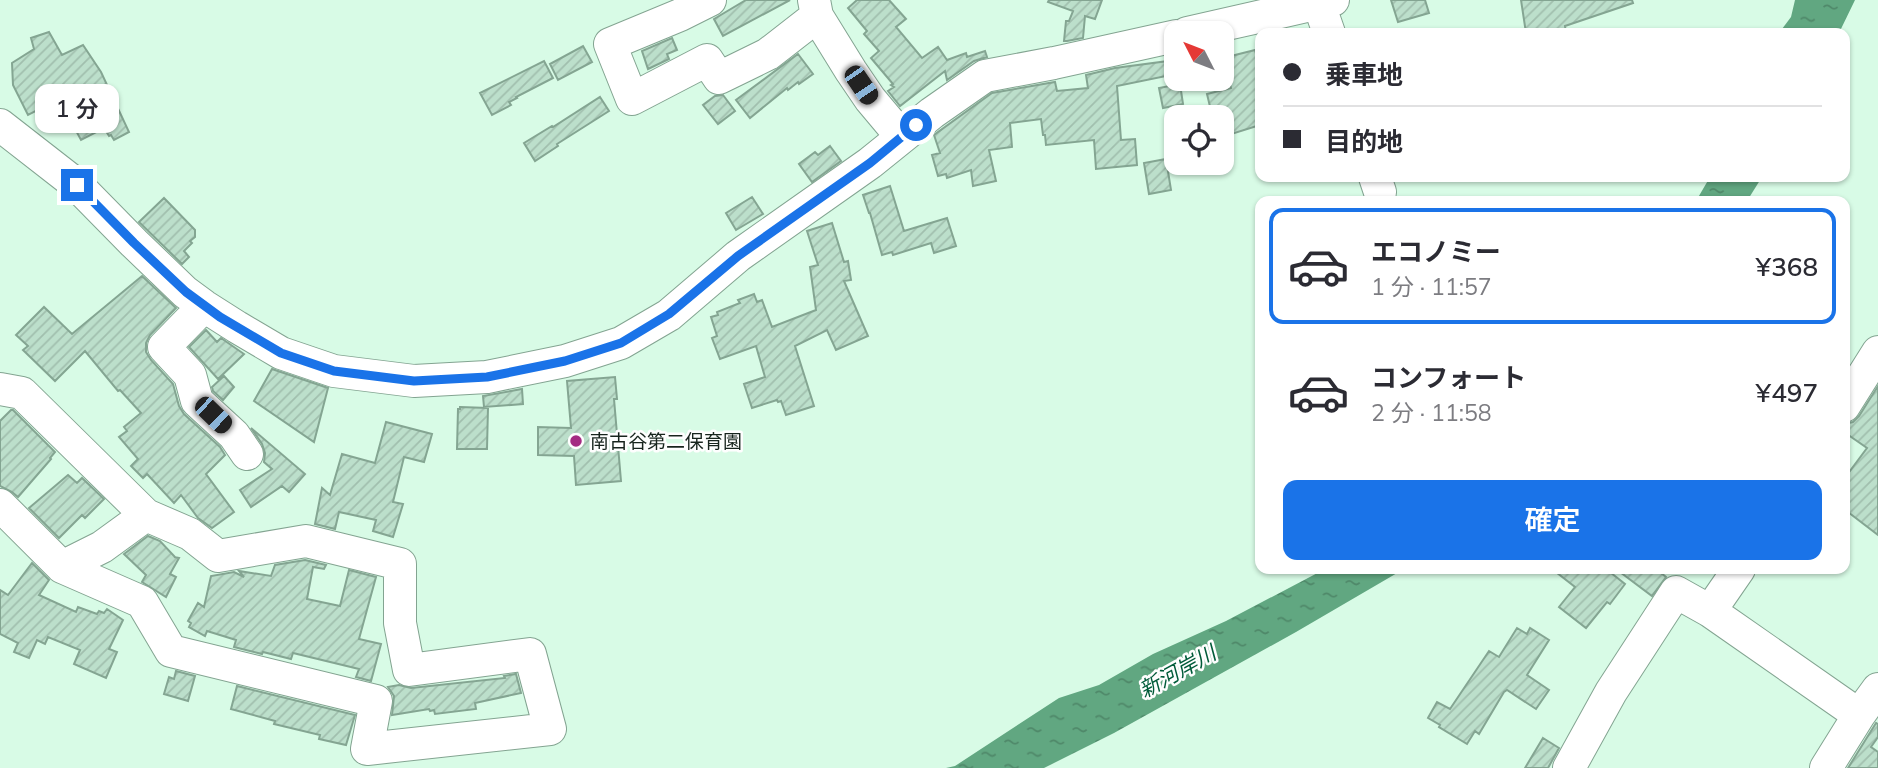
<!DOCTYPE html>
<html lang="ja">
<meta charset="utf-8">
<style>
body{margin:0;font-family:Mulish,"Noto Sans JP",sans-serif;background:#f2f2f3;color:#2b2b33;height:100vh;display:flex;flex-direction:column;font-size:26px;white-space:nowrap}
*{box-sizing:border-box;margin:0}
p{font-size:23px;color:#7c7c81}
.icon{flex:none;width:38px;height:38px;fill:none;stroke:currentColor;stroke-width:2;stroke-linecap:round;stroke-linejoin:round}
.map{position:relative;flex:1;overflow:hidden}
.panel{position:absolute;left:1255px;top:196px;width:595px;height:378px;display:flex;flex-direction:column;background:#fff;border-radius:14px;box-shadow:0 2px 5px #0004}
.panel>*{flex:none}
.guide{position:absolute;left:1255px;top:28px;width:595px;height:154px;border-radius:14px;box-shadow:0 2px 5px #0004;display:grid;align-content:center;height:154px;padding:0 28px;background:#fff}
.needle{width:46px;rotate:312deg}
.tools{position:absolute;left:1164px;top:21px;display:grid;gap:14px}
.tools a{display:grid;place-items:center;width:70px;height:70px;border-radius:14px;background:#fff;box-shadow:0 2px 5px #0004;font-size:35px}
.end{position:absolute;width:32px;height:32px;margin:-16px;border:9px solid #1a73e8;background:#fff;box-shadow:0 0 0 4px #fff}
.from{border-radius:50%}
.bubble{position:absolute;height:49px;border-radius:14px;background:#fff;box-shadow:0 2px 5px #0004;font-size:23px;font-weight:600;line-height:49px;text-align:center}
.car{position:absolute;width:21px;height:42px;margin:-21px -10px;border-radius:9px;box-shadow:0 0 5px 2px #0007;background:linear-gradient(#222 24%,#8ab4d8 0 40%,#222 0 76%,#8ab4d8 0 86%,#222 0)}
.guide b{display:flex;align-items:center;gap:24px;height:66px;font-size:26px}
.guide b+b{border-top:2px solid #e1e1e2}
.guide i{width:18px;height:18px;background:#2b2b33}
ul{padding:12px 0 0;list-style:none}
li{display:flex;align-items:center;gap:21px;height:116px;margin:0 14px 10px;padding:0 14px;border:4px solid transparent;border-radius:14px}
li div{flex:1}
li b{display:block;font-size:26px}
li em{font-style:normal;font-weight:600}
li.on{border-color:#1a73e8}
li>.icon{width:63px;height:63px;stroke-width:1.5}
.action{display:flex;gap:14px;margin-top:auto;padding:14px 28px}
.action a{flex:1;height:80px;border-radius:14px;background:#1a73e8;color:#fff;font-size:28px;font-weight:600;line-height:80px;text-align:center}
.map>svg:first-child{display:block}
.water{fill:url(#water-ripples)}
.building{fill:url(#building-hatch);stroke:#84a592;stroke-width:2}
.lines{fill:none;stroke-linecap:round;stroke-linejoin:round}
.minor-casing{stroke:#83a491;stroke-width:34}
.minor{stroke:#fff;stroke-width:32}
.route{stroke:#1a73e8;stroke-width:9}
.poi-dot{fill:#a42b82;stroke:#fefefe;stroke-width:2.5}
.labels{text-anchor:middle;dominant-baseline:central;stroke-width:5;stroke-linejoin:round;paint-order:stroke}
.poi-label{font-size:19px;fill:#17241d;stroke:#fefefe;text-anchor:start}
.water-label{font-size:21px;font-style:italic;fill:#005b39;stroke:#fefefe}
</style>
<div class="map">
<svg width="1878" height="768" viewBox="0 0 1878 768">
<defs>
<pattern id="water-ripples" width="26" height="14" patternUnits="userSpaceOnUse" patternTransform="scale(1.75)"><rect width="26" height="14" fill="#61a781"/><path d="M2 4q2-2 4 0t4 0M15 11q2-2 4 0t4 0" fill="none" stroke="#4f8869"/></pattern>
<pattern id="building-hatch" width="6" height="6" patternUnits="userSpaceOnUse" patternTransform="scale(1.75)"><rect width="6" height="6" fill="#bcdfcb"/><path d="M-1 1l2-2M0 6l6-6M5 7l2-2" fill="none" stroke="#a1bfae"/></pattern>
</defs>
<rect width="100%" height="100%" fill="#d8fbe6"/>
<path class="water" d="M1795,0H1855L1839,33H1779L1791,17Z
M1710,177H1762L1747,201H1696Z
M1325,569H1404L1296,632L1114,733L1044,768H946L955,766L1059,698L1099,685L1153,654L1226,621Z"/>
<path class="building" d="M746,0H790L723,36L714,19Z
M857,0H889L906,19L896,27L922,58L938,47L947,60L966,53L967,57L985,51L987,57L974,61L947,80L945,71L900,106L888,91L894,87L891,85L893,84L871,58L879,51L864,34L867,31L848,8Z
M1049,0H1102L1095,19L1085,16L1083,38L1067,41H1064L1066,21H1069L1073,11L1048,2Z
M1391,0H1425L1429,13L1398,22Z
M1521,0H1632L1633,3L1565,26L1566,33H1526Z
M49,32L62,55L83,45L101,72L129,132L114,140L111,135L109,136L104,128L81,140L59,99L28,115L13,85L12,63L34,49L31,38Z
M672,38L677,50L667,54L669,59L648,69L642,51Z
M583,46L592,62L558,80L550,64Z
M1255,50L1260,69V125L1222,137V113L1212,115L1207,94L1231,88L1223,58Z
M798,54L813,74L799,84L798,82L788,90L787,88L750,118L736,100Z
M1176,60V74L1117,86L1121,140L1135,139L1137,165L1096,169L1094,140L1046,145L1045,135H1043L1041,119L1010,123L1012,147L989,150L996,181L973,186L971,170L947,178L946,174L938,176L932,155L940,153L934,135L992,93L1055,82L1057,91L1088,88L1086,75L1115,68Z
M544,61L553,78L516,97L517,98L509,102L511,105L492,115L480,93Z
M1180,84L1183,104L1163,108L1159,88Z
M723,95L735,111L718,124L703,105L715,96Z
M600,97L609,111L557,144L558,146L535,161L524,143L552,126L553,127Z
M830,146L841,161L812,182L799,164L815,152L818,155Z
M1166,159L1171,190L1149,194L1144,163Z
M890,186L904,231L947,218L956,246L934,253L931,243L893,255L892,252L882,255L870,213H869L863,195Z
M752,197L763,214L736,230L726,213Z
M164,198L195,230V237L190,241L192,243L184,251L189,257L182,264L139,222Z
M832,223L844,262L848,261L851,280L844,281L868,336L836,350L827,330L795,346L814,406L786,415L781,401L778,402L777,400L752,408L744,384L765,377L756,346L720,359L712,338L717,336L711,317L718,315L717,312L740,303L738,300L754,294L757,302L762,300L772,327L816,310L810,267L818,265L807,231Z
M142,276L176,308L150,335L146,343V352L151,360L173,384L179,406L184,414L220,447L225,455L206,474L234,512L212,528L198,518L181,495L174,503L147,474L143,478L131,466L138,459L119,437L127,431L124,427L141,413L120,390L118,391L85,351L55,381L23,350L28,346L16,335L44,307L72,334Z
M206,330L217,342L221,338L244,354L218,379L189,347Z
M272,369L328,388L314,442L254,401Z
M224,376L234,387L223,400L213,391L212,387Z
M615,377L617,399H614L621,481L576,485L574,456L538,455V427L571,428L567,381Z
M1878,386V535L1844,509V479L1867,448L1844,432V424L1853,422L1859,416Z
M522,389L523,404L484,407L483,396Z
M460,407L488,408L487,449H457L458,409H460Z
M11,410H13L55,452L50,458L51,459L18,497L12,492L0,486V421Z
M386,422L432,434L424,462L404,457L393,502L403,504L393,537L373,531L376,520L339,512L335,529L315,524L322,488L330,495L342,454L375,463Z
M251,428L305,474L289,492L282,486L251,507L240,490L272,469L264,462L265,453L262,444Z
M68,475L77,483L82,478L104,499L85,518L82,515L59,538L29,508Z
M148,536L160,541L175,557H174L179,558L170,574L176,577L166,597L142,582L146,575L124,554Z
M305,560L326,565L324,569L313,567L307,599L340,606L349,570L376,577L359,639L381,644L371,681L356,677L359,669L293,653L291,659L263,652L262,654L234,647L236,640L207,631L205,636L189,627L191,623L188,621L198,603L204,607L211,576L234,572L244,577L239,571L271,576L275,565Z
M32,563L49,580L39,595L76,612L78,607L97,614L99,611L104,613L107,609L123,620L109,649L117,652L106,678L74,664L80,650L48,637L45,644L37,640L29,658L14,652L18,643L0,634V590L8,595Z
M1552,569H1606L1625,584L1610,604L1607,602L1586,628L1559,607L1575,587Z
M1616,569H1656L1666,577L1652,596Z
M1517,628L1527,634L1530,628L1549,640L1527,675L1549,690L1536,709L1507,690L1504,692L1479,734L1475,731L1467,744L1439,727L1440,725L1428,718L1437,702L1450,709L1489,651L1499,657Z
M176,671L195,676L188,701L164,694L169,677L174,679Z
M516,674L521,693L475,703L476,709L435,714L434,710L430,711L429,709L392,715L394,696L388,687L399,685L411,688L505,678L504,676Z
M237,686L355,715L346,745L319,739L320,735L274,724L275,721L231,709Z
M1876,723L1878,724V737L1871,747L1878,752V768H1848Z
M1543,738L1559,748L1548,768H1525Z"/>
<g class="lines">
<defs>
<path id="minor" d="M710,0L680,15L610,44L632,99L707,60L719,78L768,54L817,16
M814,0L817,16L851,71L870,99L901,136
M1319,4L1329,33
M1187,33L1333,0
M0,125L77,185L134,243L185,292L204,306L237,327L281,353L334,371L414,381L487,377L565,361L621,343L669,315L738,256L870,163L932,113L985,76L1054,63L1176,36
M1375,177L1380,192
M204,306L164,347L190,375L197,401L234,435L247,454
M0,389L22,393L146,515L190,534L218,556L306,541L400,564V623L409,670L530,654L550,729L367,749L376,701L171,651L142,602L62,567L0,505
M1844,406L1878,352
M62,567L102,547L146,515
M1710,611L1739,569
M1569,768L1611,692L1676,592L1710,611L1859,715
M1826,768L1859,715L1878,689"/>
</defs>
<use href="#minor" class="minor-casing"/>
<use href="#minor" class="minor"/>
</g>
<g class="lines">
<path class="route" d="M77,185L134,243L186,292L220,317L281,353L334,371L414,381L487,377L565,361L621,343L669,314L738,256L870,163L916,125"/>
</g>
<circle class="poi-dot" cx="576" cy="441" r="7"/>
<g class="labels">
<g class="poi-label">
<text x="590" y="441">南古谷第二保育園</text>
</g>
<g class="water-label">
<text transform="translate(1177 671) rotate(-29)">新河岸川</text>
</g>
</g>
</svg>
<div class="tools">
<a><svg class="needle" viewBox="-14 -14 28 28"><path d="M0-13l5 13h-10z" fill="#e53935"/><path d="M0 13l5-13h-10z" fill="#7c7c81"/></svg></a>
<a><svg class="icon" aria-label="locate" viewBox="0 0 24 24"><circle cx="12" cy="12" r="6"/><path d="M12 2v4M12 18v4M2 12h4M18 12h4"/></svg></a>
</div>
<i class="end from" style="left:916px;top:125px"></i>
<i class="end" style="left:77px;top:185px"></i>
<div class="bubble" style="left:35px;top:84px;width:84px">1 分</div>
<i class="car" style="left:861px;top:85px;rotate:146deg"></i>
<i class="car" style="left:213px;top:415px;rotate:134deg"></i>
<div class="guide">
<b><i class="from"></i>乗車地</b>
<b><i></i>目的地</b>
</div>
<section class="panel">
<ul>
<li class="on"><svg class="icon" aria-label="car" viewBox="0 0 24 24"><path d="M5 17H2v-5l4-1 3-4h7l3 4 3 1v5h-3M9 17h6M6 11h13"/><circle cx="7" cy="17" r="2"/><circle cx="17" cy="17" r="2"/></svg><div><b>エコノミー</b><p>1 分 · 11:57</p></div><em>¥368</em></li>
<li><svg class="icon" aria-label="car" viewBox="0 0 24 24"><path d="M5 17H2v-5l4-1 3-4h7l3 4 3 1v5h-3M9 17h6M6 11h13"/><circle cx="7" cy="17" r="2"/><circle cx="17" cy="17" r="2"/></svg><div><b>コンフォート</b><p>2 分 · 11:58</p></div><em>¥497</em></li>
</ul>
<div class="action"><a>確定</a></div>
</section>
</div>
